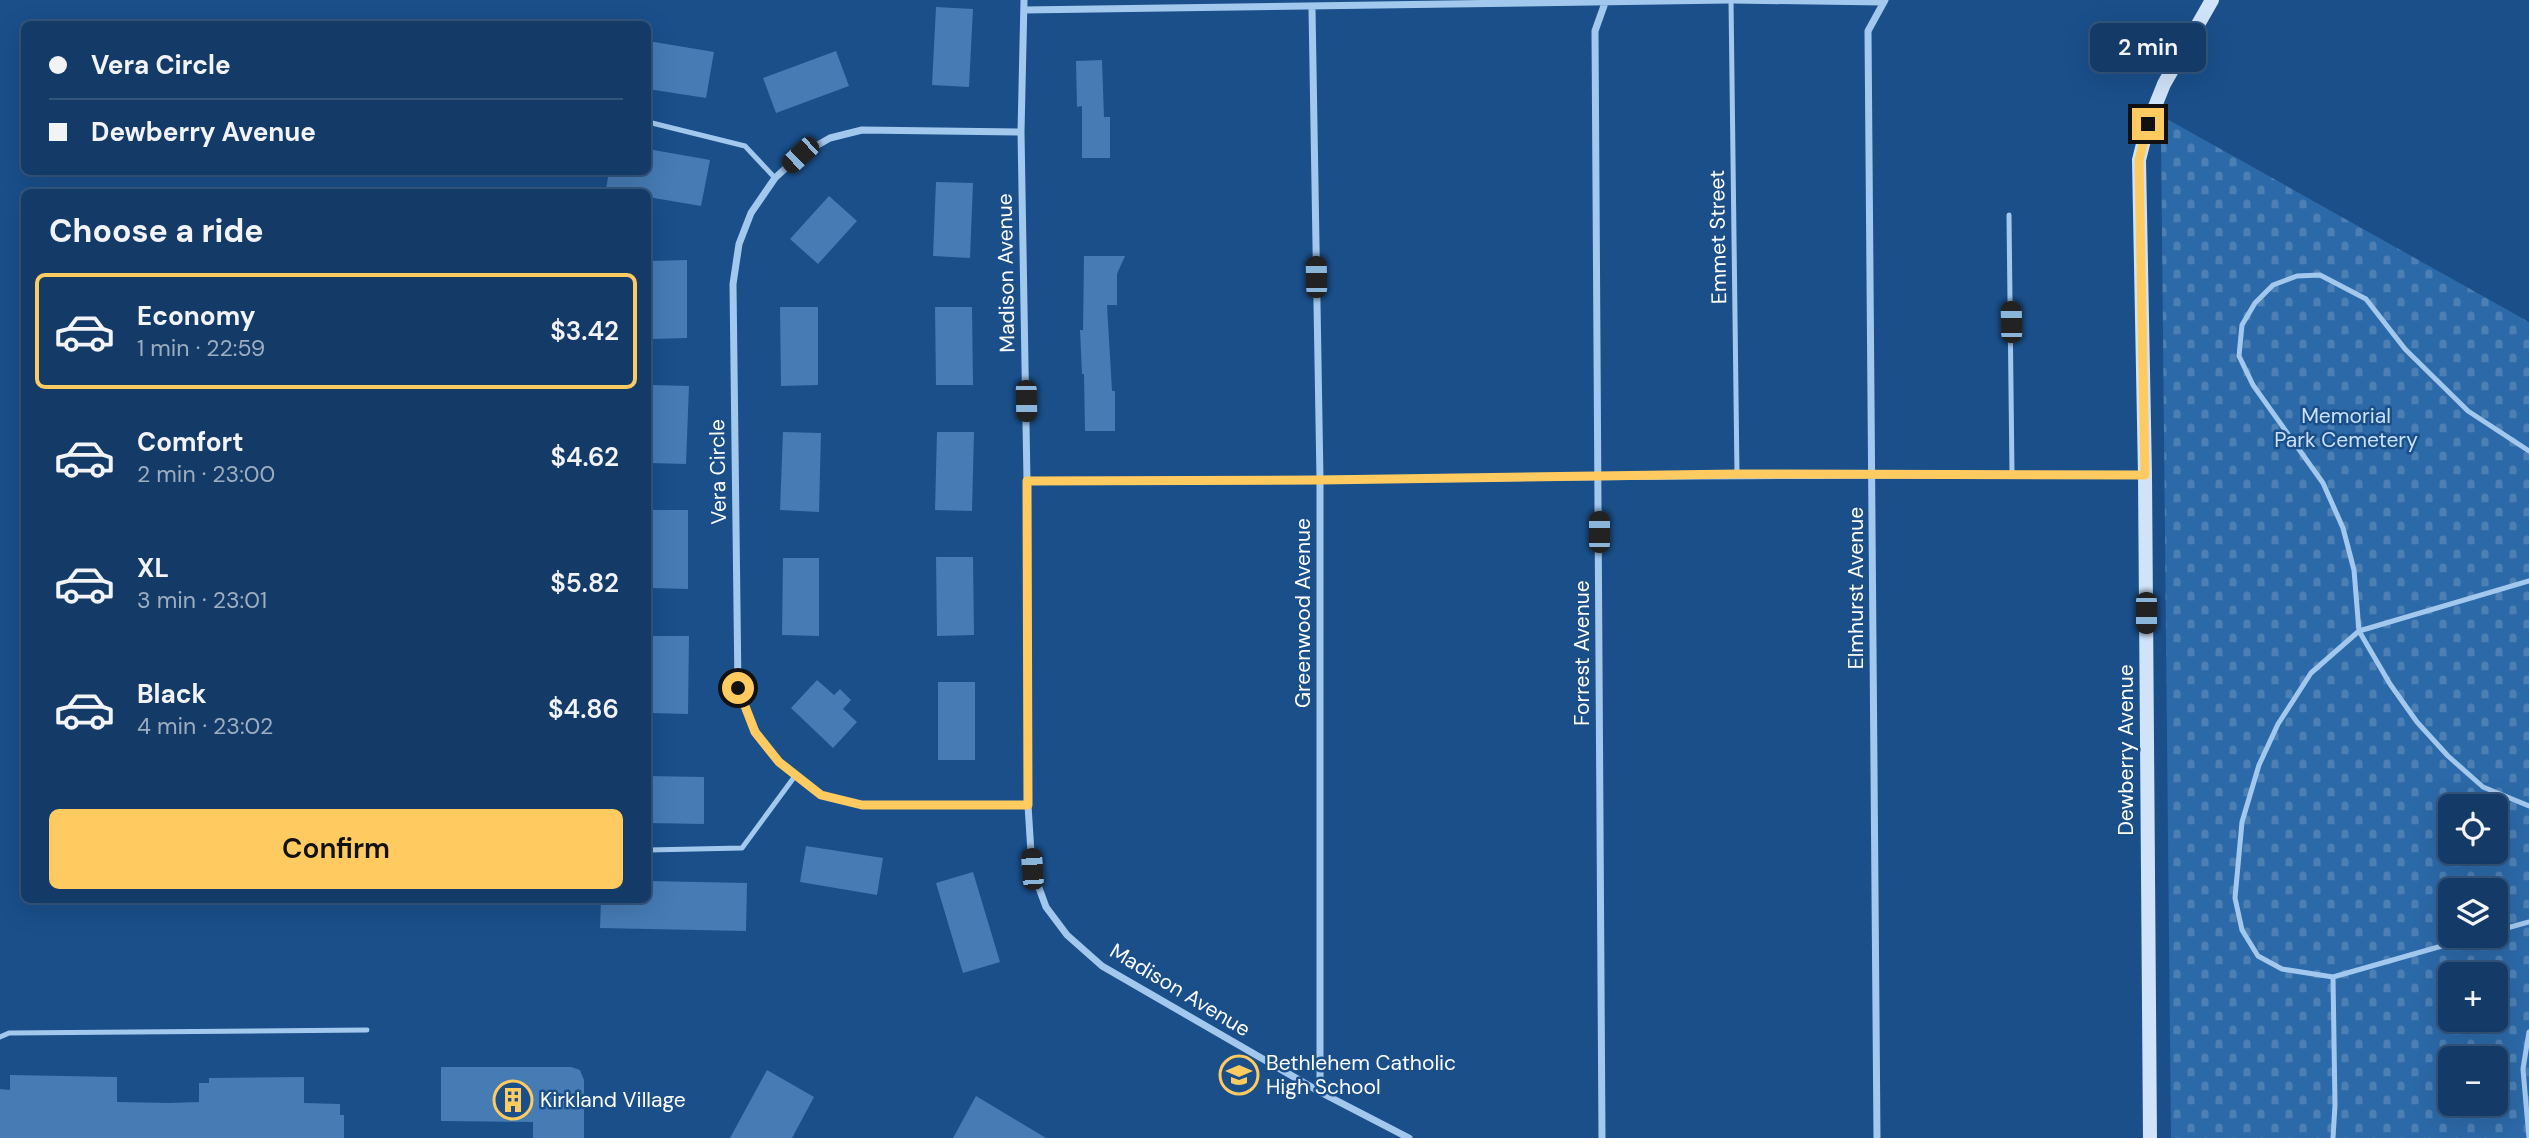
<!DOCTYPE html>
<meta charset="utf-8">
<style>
body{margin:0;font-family:"DM Sans",sans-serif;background:#214671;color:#f1f3f6;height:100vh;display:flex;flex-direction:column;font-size:26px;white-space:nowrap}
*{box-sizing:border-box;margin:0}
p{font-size:23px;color:#9dadc0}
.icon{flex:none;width:38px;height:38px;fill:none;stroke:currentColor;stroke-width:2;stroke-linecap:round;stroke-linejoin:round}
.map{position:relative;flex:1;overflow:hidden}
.sheet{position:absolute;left:21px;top:189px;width:630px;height:714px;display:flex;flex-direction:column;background:#143b68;border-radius:10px;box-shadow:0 7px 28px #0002,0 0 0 2px #33557c}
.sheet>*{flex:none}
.banner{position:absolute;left:21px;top:21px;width:630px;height:154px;border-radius:10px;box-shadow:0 7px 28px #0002,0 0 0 2px #33557c;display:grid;align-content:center;height:154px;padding:0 28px;background:#143b68}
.buttons{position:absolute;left:2438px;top:794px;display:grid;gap:14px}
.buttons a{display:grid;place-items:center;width:70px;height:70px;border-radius:10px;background:#143b68;box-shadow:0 7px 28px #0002,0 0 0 2px #33557c;font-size:35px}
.end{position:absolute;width:32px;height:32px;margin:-16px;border:9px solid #ffca5f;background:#111;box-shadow:0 0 0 4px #111}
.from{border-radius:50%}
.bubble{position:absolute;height:49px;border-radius:10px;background:#143b68;box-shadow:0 7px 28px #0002,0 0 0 2px #33557c;font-size:23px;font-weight:600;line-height:49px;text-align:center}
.car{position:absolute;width:21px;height:42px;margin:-21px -10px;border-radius:9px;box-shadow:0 0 5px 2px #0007;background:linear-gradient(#222 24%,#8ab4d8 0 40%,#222 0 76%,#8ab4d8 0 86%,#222 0)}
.banner b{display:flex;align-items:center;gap:24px;height:66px;font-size:26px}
.banner b+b{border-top:2px solid #33557c}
.banner i{width:18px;height:18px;background:#f1f3f6}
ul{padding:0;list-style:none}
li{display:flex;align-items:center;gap:21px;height:116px;margin:0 14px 10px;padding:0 14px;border:4px solid transparent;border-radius:10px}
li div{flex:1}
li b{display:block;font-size:26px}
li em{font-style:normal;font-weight:600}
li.selected{border-color:#ffca5f}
li>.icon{width:63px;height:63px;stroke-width:1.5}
h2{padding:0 28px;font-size:32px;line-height:84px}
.button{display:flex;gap:14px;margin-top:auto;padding:14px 28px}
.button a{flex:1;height:80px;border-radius:10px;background:#ffca5f;color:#111;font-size:28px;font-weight:600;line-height:80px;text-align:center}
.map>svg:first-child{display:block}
.cemetery{fill:url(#cemetery-stones);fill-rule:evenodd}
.building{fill:#467bb4}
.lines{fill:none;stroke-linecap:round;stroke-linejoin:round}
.lane{stroke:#a3c8ed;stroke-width:5}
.street{stroke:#a3c8ed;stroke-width:7}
.secondary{stroke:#d0e3f9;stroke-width:14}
.route{stroke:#ffca5f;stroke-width:9}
.labels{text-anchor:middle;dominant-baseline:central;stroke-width:5;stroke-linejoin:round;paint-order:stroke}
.street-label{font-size:21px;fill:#fff;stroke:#1a4f8a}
.park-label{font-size:21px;fill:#c9e1f9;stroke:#1a4f8a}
.poi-label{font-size:21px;fill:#fff;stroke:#1a4f8a;text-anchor:start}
</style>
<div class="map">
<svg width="2529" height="1138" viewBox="0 0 2529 1138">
<defs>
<pattern id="cemetery-stones" width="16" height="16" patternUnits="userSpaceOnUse" patternTransform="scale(1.75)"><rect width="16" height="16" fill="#2c69a8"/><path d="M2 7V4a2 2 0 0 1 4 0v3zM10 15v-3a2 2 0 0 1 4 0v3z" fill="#4c80b5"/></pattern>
</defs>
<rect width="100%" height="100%" fill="#1a4f8a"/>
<path class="cemetery" d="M2167,119L2529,322V1138H2171L2161,134ZM2450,807H2496V852H2450ZM2450,891H2496V936H2450ZM2450,975H2496V1020H2450ZM2450,1059H2496V1104H2450Z"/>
<path class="building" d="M936,7L973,9L969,87L932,85Z
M648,41L714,52L706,98L648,89Z
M836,51L849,86L776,113L763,78Z
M1102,60L1104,117H1110V158H1082V106L1077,107L1076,61Z
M648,149L710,160L701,206L648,197V192L606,189L609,172H648Z
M936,182L973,183L970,258L933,256Z
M829,196L857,221L818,264L790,239Z
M1084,256H1125L1117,274V305H1107L1112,391H1115V431H1085L1084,374H1082L1080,330H1083Z
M687,260V338L650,339L649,261Z
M780,307H818V385L781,386Z
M935,307H972L973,385H936Z
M652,385L689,386L686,464L649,463Z
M783,432L821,433L819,512L780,510Z
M937,432H974L972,511L935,510Z
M651,510H688V589L651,588Z
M936,557H973L974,635L937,636Z
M783,558H819V636L782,635Z
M652,636H689L688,714L651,713Z
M817,680L834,695L840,689L851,700L843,709L857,722L833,748L791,708Z
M938,682H975V760H938Z
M648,776L704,777V824L648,823Z
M806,846L883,858L877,895L800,882Z
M973,872L1000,962L963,973L936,883Z
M648,881L747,883L746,931L600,928L601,900H648Z
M441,1067H571L580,1070L584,1080V1138H533V1122L441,1121Z
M767,1070L814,1097L792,1138H730Z
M10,1075L117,1077V1102L169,1103L199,1102V1083H209V1078L304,1077V1103L340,1104V1115H344V1138H0V1089L10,1090Z
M976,1096L1046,1138H953Z"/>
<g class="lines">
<path class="lane" d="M1731,0L1737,474
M648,122L745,146L775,178
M2009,215L2012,474
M2529,451L2468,411L2405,349L2366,299L2320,275L2297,276L2273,285L2255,303L2242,325L2239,356L2253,385L2323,483L2343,528L2354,570L2359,631L2390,684L2417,722L2448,756L2483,787L2529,806
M648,850L742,848L795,776
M2496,931L2529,922
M2333,977L2282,969L2258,956L2242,930L2235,898L2242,822L2259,765L2278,724L2311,673L2359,631L2529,581
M0,1037L9,1033L367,1030
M2333,1138L2335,1105L2333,977L2477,936
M2529,1138L2523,1069L2529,1032"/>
<path class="street" d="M1024,0L1021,132L1027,481L1028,805L1032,869L1046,907L1067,935L1102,966L1320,1092L1409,1138
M1732,0L1884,2
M1312,8L1320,480V1092
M1024,10L1729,0
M1021,132L862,130L830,138L800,155L775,178L751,213L739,244L733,284L738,688L756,732L779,762L821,795L862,805H1028
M1027,481C1400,480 1772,473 2145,475
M1602,1138L1595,31L1606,0
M1877,1138L1868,31L1885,0"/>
<path class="secondary" d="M2150,1138L2145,475L2139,160L2148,124L2164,84L2212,0"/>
</g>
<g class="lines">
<path class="route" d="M738,688L755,732L779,762L821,795L862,805H1028L1027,481L1320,480L1737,474L2145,475L2139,160L2148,124"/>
</g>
<defs>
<symbol id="school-ring" viewBox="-11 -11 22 22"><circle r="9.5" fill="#1a4f8a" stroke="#ffca5f" stroke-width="1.5"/><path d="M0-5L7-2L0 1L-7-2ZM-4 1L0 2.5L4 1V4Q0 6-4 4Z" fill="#ffca5f"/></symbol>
<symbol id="building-ring" viewBox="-11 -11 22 22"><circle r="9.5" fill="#1a4f8a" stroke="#ffca5f" stroke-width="1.5"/><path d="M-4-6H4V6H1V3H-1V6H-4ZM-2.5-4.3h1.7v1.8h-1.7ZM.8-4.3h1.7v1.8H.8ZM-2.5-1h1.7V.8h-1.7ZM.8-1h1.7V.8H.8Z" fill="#ffca5f"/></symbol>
</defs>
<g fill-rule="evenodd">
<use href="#school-ring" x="1217" y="1053" width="44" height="44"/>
<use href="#building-ring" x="491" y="1078" width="44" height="44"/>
</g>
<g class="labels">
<g class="street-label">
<text transform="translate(1718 237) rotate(-91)">Emmet Street</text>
<text transform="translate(1006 273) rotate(-91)">Madison Avenue</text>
<text transform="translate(718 472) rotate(-91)">Vera Circle</text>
<text transform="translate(1856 588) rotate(-90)">Elmhurst Avenue</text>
<text transform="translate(1303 613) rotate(-90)">Greenwood Avenue</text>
<text transform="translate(1582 653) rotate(-90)">Forrest Avenue</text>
<text transform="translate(2126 750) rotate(-90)">Dewberry Avenue</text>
<text transform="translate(1180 990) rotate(31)">Madison Avenue</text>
</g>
<g class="park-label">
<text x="2346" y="416">Memorial<tspan x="2346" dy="24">Park Cemetery</tspan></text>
</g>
<g class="poi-label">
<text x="1266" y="1063">Bethlehem Catholic<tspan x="1266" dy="24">High School</tspan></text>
<text x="540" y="1100">Kirkland Village</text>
</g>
</g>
</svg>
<div class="buttons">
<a><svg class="icon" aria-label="locate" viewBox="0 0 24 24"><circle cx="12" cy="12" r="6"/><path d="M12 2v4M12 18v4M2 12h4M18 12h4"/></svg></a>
<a><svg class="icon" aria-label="layers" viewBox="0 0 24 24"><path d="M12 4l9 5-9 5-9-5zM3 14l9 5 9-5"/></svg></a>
<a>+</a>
<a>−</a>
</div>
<i class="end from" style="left:738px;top:688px"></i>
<i class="end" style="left:2148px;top:124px"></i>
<div class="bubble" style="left:2090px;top:23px;width:116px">2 min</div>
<i class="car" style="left:800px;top:155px;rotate:227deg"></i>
<i class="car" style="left:1316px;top:277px;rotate:359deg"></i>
<i class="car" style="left:2011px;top:322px;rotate:359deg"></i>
<i class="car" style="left:1026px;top:401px;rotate:179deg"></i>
<i class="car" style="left:1599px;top:532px;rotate:0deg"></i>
<i class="car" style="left:2146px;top:613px;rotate:180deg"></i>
<i class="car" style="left:1032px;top:869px;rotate:356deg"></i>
<div class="banner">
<b><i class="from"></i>Vera Circle</b>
<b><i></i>Dewberry Avenue</b>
</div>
<section class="sheet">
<h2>Choose a ride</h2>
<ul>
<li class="selected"><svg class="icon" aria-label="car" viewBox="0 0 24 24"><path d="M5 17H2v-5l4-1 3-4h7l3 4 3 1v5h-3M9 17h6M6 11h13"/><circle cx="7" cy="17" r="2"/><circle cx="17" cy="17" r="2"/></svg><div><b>Economy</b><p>1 min · 22:59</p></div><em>$3.42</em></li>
<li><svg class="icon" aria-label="car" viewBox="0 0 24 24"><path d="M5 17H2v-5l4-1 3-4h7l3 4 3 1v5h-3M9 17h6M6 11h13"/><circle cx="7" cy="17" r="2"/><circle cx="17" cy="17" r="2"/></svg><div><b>Comfort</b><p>2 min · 23:00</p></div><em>$4.62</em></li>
<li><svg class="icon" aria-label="car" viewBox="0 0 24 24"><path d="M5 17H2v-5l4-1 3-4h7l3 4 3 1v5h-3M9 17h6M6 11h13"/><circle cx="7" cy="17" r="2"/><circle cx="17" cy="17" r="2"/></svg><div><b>XL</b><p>3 min · 23:01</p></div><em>$5.82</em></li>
<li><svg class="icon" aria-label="car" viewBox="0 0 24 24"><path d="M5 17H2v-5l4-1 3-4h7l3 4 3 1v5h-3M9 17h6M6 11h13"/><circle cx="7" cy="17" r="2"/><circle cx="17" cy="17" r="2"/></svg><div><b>Black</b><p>4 min · 23:02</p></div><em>$4.86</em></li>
</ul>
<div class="button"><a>Confirm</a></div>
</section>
</div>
